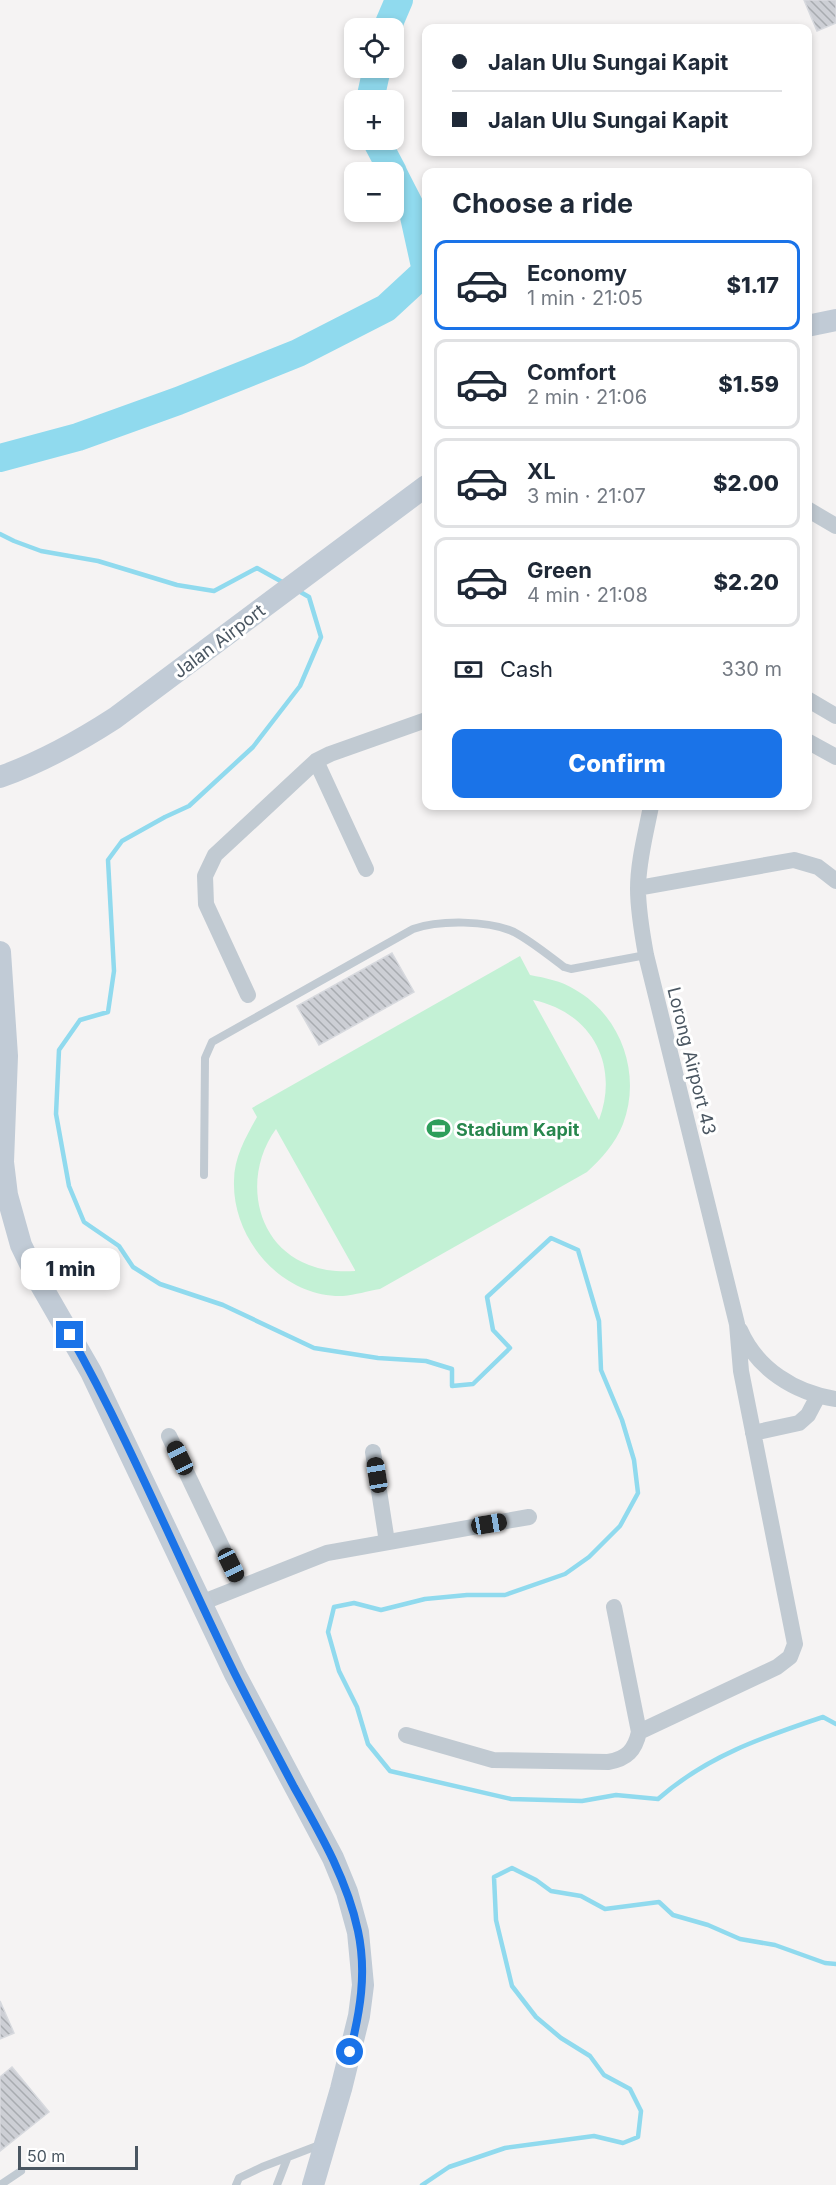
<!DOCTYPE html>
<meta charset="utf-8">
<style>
body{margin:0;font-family:Inter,sans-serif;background:#f6f6f7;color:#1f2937;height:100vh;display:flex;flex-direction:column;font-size:22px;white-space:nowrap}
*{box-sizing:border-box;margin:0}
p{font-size:20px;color:#747a83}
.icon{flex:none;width:33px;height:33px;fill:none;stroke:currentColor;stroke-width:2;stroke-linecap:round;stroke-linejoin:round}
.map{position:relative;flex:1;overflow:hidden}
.drawer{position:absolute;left:422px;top:168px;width:390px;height:642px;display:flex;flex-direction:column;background:#fff;border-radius:12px;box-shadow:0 3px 9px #0003}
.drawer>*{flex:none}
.hud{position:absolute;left:422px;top:24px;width:390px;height:132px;border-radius:12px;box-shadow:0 3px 9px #0003;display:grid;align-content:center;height:132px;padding:0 30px;background:#fff}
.buttons{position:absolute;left:344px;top:18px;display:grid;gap:12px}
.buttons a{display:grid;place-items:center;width:60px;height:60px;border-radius:12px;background:#fff;box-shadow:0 3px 9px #0003;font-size:30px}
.scale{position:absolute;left:18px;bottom:15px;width:120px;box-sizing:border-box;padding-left:6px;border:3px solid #4a5661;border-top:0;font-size:16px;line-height:21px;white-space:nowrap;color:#4a5661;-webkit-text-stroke:4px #fff;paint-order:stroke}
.end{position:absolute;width:27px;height:27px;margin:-14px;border:8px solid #1a73e8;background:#fff;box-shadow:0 0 0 3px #fff}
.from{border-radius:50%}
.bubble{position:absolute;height:42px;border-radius:12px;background:#fff;box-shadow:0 3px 9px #0003;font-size:20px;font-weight:800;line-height:42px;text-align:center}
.car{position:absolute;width:18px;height:36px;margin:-18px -9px;border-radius:8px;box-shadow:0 0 4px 2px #0007;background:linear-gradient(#222 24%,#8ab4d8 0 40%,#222 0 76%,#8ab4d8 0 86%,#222 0)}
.hud b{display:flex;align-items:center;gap:21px;height:57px;font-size:22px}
.hud b+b{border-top:2px solid #e0e1e3}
.hud i{width:15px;height:15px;background:#1f2937}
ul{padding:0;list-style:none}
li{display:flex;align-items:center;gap:18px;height:90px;margin:0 12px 9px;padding:0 18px;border:3px solid #e0e1e3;border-radius:12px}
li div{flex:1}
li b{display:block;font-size:22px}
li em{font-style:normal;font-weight:800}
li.active{border-color:#1a73e8}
li>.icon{width:54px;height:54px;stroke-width:1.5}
h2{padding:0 30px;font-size:27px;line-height:72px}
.pay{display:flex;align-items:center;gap:15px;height:66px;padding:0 30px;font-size:22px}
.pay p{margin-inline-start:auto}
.action{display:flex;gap:12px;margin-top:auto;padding:12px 30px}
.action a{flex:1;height:69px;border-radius:12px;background:#1a73e8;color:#fff;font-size:24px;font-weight:800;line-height:69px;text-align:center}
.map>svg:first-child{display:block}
.garden{fill:#c3f1d5;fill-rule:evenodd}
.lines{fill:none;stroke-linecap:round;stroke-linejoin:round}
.stream{stroke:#90daee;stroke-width:4.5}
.river{stroke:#90daee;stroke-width:28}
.building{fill:url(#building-back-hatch);stroke:#d7d9de;stroke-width:1.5}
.service{stroke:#c1cad2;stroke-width:8}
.minor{stroke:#c1cad2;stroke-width:16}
.secondary{stroke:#c1cbd6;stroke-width:22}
.route{stroke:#1a73e8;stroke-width:8}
.labels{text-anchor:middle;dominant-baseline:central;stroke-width:6;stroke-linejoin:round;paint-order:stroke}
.street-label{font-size:18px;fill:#4a5661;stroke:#fff}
.leisure-label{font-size:18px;font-weight:bold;fill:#27864d;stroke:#fff;text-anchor:start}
</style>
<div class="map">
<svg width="836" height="2185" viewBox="0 0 836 2185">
<defs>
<pattern id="building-back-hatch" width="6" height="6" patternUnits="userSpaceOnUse" patternTransform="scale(1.5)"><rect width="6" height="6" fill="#cdcfd5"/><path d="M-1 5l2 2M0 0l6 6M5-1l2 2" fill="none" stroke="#a8abb0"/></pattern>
</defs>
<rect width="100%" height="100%" fill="#f5f3f3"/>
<path class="garden" d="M520,956L530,975C546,978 561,981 574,989C621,1015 642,1074 623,1124C615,1144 602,1158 587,1172L380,1289C368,1291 355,1295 343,1296C283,1298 232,1240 234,1181C234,1157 246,1137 257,1117L252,1108ZM533,1000C591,1012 620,1064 599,1120ZM276,1129L355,1270V1271C340,1272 324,1271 309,1265C253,1244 243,1174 276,1129Z"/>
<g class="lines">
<path class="stream" d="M0,534L14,541L41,551L98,561L177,585L214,591L257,568L284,583
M297,590L309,597L321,637L300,686L253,747L189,806L165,817L122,841L108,860L114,971L108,1012L80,1020L59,1050L56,1114L69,1186L84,1222L119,1246L133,1267L160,1284L223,1305L314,1348L378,1358L426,1361L452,1369V1386L473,1384L510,1348L493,1330L487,1297L551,1238L578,1250L599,1321L601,1370L622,1420L634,1460L638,1493L620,1526L589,1557L565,1574L505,1595H467L425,1599L381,1610L354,1603L334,1607L328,1632L339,1671L357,1707L368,1744L390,1771L511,1799L582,1801L616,1795L658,1799C707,1756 763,1737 823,1717L836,1724
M422,2185L449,2167L505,2148L594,2136L623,2143L638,2137L641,2111L630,2089L604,2075L590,2056L561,2038L536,2017L512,1986L496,1920L494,1877L512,1868L536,1880L551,1891L581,1896L605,1909L659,1902L673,1915L708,1925L740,1939L775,1945L825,1963L836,1964"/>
<path class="river" d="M387,28L399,0
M370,100L377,68
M376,140L393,172
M0,458L78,437L178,401L298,353L386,308L426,271L413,212L393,173"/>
</g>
<path class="building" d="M804,0H836V23L817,31Z
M392,953L414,992L319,1045L297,1006Z
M0,2001L14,2033L0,2039Z
M12,2067L49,2112L0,2151V2077Z"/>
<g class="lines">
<path class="service" d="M204,1175L205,1058L212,1042L413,929C439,920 488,920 514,932C531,941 548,955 564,967L571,969L646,955
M0,2185L21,2171
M236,2185L239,2178L262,2167L322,2144
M277,2185L287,2159"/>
<path class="minor" d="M807,509L836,526
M807,699L836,716
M807,741L836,757
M316,761L366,869
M638,888L794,860L818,867L836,881
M248,995L206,904L205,876L215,855L316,761L330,754L426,720
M740,1330C757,1369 795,1393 836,1399
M753,1433L799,1423L808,1415L818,1396
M169,1436L241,1587
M373,1452L387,1542
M201,1603L327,1553L529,1517
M639,1732L777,1667L790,1657L795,1644L741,1371L737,1324L646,955C642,933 638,911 638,889C638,861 646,833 651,806
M406,1735L493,1760L608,1762C627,1759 635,1750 639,1732L614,1607"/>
<path class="secondary" d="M807,326L836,320
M0,777C42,762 78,742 115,718L426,486
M0,952L7,1056L3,1162L7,1195L21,1245L38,1280L91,1372L235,1674L333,1858L347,1892L358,1932L363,1985L359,2016L341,2089L313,2185"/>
</g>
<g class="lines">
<path class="route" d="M70,1335C132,1445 179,1561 235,1674C254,1712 274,1749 294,1787C320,1833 347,1879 358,1931C367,1973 360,2012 350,2052"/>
</g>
<defs>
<symbol id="stadium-bare" viewBox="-9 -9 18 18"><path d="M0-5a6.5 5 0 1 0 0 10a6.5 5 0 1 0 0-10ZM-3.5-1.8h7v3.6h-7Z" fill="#2e9e5b" stroke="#fff" stroke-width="2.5" paint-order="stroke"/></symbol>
</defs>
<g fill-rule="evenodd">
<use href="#stadium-bare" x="422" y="1112" width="33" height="33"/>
</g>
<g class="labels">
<g class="street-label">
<text transform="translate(219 641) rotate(-37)">Jalan Airport</text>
<text transform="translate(692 1061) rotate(76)">Lorong Airport 43</text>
</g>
<g class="leisure-label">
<text x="456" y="1129">Stadium Kapit</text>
</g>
</g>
</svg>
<div class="buttons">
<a><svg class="icon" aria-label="locate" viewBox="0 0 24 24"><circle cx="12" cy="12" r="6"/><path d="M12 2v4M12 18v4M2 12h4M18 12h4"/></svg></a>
<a>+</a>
<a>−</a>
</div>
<div class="scale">50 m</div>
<i class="end from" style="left:350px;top:2052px"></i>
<i class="end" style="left:70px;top:1335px"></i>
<div class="bubble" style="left:21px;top:1248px;width:99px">1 min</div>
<i class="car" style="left:180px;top:1458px;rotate:334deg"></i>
<i class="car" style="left:377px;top:1475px;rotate:351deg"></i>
<i class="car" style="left:489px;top:1524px;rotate:80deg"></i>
<i class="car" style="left:231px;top:1565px;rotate:154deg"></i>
<div class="hud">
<b><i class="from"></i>Jalan Ulu Sungai Kapit</b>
<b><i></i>Jalan Ulu Sungai Kapit</b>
</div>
<section class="drawer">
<h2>Choose a ride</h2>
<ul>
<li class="active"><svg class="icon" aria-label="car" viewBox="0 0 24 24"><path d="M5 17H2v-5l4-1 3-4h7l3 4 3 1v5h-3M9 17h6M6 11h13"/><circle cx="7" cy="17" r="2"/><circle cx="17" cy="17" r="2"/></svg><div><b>Economy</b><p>1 min · 21:05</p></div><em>$1.17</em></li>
<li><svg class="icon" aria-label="car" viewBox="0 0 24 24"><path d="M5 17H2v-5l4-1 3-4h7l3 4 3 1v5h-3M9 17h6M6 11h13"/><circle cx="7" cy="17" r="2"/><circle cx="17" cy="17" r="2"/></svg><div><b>Comfort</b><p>2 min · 21:06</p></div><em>$1.59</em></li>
<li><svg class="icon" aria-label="car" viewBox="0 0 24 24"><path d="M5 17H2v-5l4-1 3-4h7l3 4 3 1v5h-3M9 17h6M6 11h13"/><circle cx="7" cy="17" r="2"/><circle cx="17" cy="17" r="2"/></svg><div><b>XL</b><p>3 min · 21:07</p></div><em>$2.00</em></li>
<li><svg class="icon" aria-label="car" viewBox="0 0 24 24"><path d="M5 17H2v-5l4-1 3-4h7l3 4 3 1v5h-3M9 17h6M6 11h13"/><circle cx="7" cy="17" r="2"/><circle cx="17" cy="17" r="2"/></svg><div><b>Green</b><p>4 min · 21:08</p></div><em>$2.20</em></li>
</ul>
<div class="pay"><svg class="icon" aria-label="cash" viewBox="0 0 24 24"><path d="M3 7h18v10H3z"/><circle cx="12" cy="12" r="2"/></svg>Cash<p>330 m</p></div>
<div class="action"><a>Confirm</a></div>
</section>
</div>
